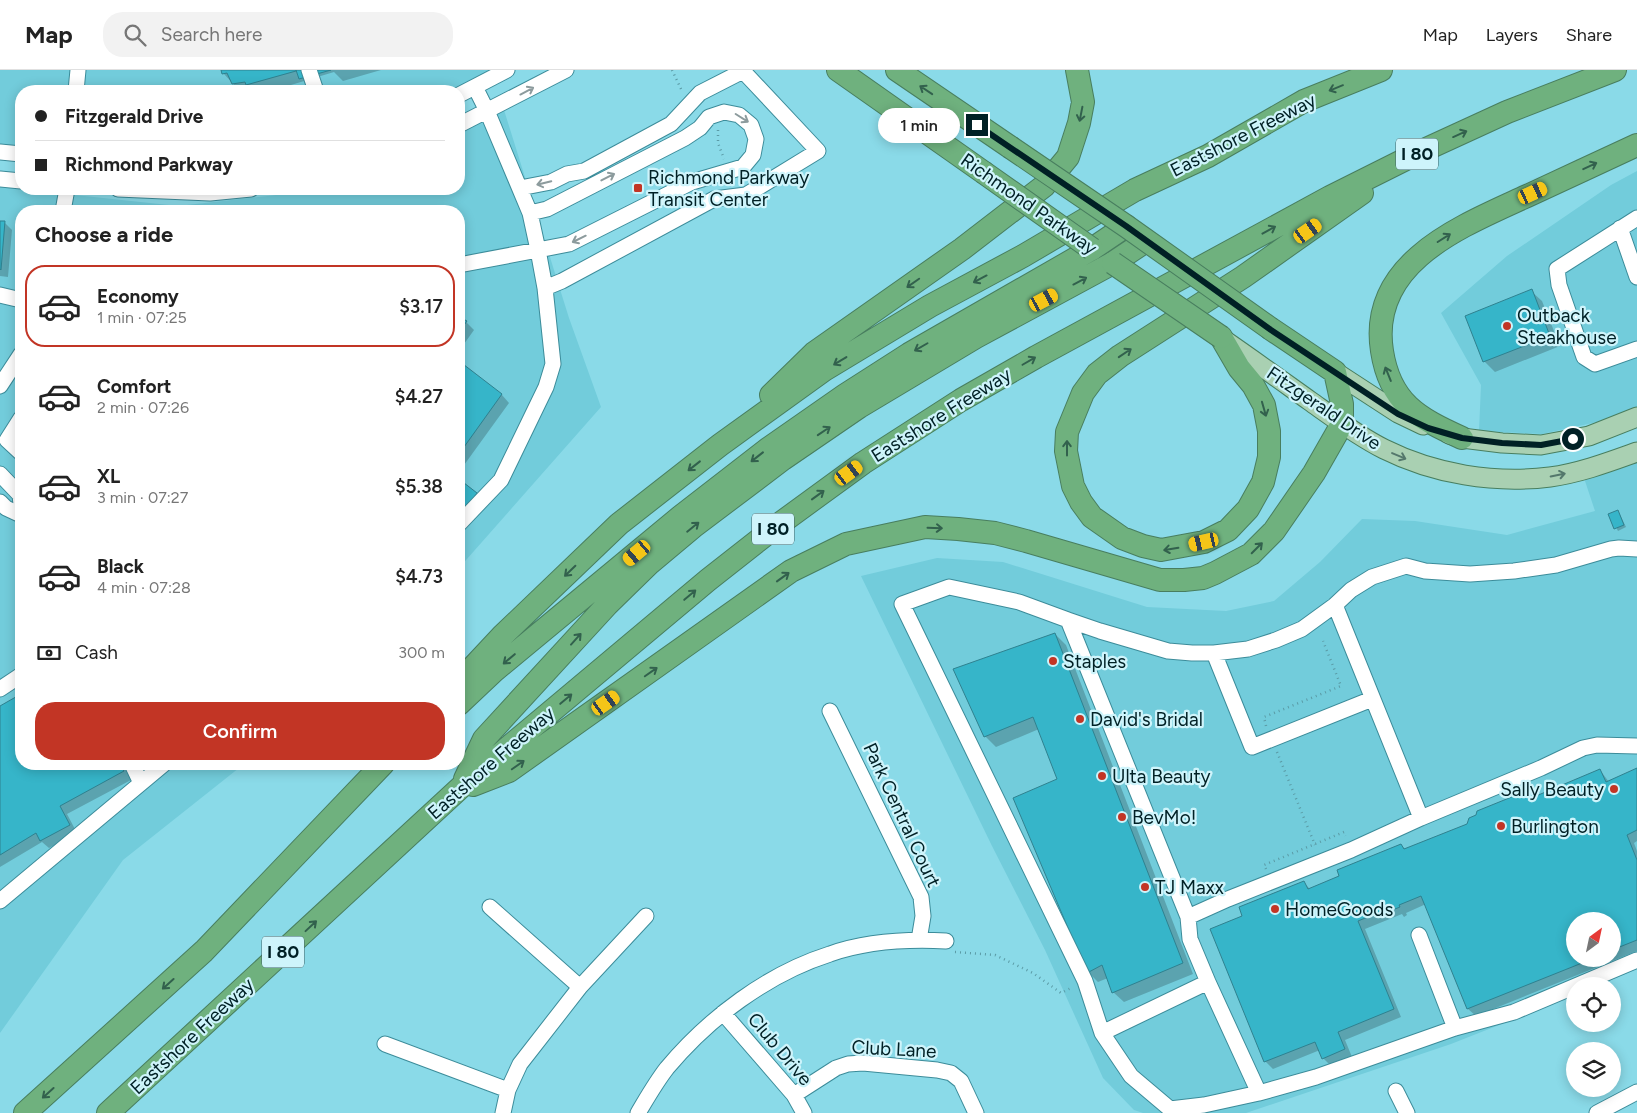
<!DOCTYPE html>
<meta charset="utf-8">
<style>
body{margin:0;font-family:Figtree,sans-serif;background:#f2f2f2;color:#222;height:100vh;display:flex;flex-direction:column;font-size:19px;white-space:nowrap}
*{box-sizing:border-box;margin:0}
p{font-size:16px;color:#767676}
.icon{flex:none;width:28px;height:28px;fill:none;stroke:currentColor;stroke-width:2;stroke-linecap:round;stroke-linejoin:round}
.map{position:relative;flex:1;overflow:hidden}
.drawer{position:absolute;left:15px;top:135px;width:450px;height:565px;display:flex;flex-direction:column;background:#fff;border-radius:20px;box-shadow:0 2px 12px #0003}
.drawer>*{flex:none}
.top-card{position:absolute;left:15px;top:15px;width:450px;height:110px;border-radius:20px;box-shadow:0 2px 12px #0003;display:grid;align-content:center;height:110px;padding:0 20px;background:#fff}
.needle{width:32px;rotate:33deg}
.tools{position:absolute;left:1566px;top:842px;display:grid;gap:10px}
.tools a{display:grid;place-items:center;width:55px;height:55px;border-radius:50%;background:#fff;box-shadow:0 2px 12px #0003;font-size:25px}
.end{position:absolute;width:22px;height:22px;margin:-11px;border:6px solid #002025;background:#fff;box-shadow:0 0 0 2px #fff}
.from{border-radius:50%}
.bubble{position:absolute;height:35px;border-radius:18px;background:#fff;box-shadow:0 2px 12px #0003;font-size:16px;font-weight:600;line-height:35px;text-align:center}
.car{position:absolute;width:15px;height:30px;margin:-15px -8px;border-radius:6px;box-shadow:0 0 4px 1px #0007;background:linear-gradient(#f5c518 24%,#345 0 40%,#f5c518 0 76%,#345 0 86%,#f5c518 0)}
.top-card b{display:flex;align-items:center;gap:18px;height:48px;font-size:19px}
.top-card b+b{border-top:1px solid #e0e0e0}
.top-card i{width:12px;height:12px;background:#222}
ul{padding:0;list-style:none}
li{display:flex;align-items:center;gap:15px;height:82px;margin:0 10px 8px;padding:0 10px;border:2px solid transparent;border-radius:20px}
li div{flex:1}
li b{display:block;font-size:19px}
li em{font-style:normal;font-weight:600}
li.current{border-color:#c23525}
li>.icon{width:45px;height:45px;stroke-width:1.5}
h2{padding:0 20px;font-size:22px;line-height:60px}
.pay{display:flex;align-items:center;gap:12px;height:55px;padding:0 20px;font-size:19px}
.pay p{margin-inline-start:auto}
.primary-button{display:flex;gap:10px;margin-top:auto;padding:10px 20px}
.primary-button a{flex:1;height:58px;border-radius:20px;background:#c23525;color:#fff;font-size:20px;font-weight:600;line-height:58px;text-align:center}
header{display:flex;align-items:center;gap:30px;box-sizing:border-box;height:70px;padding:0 25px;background:#fff;border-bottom:1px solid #e0e0e0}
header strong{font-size:24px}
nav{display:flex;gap:28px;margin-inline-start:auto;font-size:18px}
.search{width:350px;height:45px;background:#f2f2f2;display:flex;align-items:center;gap:12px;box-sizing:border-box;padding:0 18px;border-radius:20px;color:#767676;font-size:19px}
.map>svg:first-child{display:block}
.built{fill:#72ccdb;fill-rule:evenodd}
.shadow{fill:#0003;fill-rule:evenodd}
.building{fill:#36b5c9;stroke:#2f818f}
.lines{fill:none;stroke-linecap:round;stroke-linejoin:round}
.minor-casing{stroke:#3c8c9a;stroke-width:17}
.major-casing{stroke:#487e5f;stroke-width:21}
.highway-casing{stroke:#487e5f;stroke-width:24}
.path{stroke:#5b9ba6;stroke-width:2.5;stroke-dasharray:1 4;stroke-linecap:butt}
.minor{stroke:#fff;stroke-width:15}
.major{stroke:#a9d0b2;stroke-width:19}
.highway{stroke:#6fb17e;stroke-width:22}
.highway-bridge-casing{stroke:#487e5f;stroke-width:24;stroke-linecap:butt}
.highway-bridge{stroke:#6fb17e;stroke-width:22}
.oneway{stroke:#32614d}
.oneway2{stroke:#8c9b9d}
.oneway3{stroke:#54786c}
.route{stroke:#002025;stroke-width:6}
.poi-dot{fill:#c23525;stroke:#cef4fb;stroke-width:2}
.labels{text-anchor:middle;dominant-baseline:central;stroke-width:4.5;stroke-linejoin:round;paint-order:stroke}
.shield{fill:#cef4fb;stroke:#3e6065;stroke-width:1}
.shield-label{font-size:18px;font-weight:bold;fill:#002025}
.street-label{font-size:19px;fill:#002025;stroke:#cef4fb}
.poi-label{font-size:19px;fill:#002025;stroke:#cef4fb;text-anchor:start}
</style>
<header>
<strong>Map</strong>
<div class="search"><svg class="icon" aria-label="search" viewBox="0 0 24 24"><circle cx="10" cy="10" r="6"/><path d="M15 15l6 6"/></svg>Search here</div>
<nav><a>Map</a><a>Layers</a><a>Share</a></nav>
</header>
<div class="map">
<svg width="1637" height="1043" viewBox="0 0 1637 1043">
<rect width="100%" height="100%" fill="#8adae8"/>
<path class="built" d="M0,0H499L472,13L448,21H21V77L0,75Z
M504,40L569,248L601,337L459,498V141H21V694H244L123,790L0,963V117L178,136L285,124L303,119H459V63Z
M1637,101V337L1611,349L1542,364L1479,361L1481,315L1441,243L1507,186L1611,115Z
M1637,388V899L1597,916H1575V925L1451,974L1246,1043H1143L1134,1040L1103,1008L1045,880L992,776L861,506L937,488L1003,492L1147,537L1226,541L1274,531L1320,492L1362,449L1415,451L1507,465L1595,441L1584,408ZM1575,851H1612V889H1575Z"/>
<path class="shadow" d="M222,0H381L343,11L334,2L271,21H240L223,3Z
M0,152H4L12,160L8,207L0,206Z
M1531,221L1542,231L1560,276L1495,302L1484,291Z
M459,248L466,252L474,260L459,281Z
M459,293L502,325L509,333L459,402Z
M459,411L484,432L463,462L459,459Z
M1618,441L1626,457L1618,461L1610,445Z
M1055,564L1066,575L1193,904L1124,932L1113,922L1108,908L1098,912L1088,902L1059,709L1039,659L996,677L985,666Z
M21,626V694H122L131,710L67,744L77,763L49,778L42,772L0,797V637Z
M1600,700L1609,712L1637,700V771L1634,773L1637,781V881L1476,946L1468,939L1426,834L1406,843L1407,845L1404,847L1402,844L1365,859L1401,947L1345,970L1352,987L1331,996L1323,988L1320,980L1273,999L1265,991L1244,847L1304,813L1310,819L1341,807L1401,775L1405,779L1468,755L1524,727H1536ZM1575,851H1612V889H1575Z"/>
<path class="building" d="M221,0H296V1L246,15L245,12L232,14L227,3L222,4Z
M296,0H331L299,9Z
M0,151H5L1,200L0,199Z
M1532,219L1550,266L1483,292L1465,246Z
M459,247L467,251L459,262Z
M459,291L502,324L459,384Z
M21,354V373L12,366Z
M459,409L477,423L459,449Z
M1618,440L1624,455L1614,459L1608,444Z
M1055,563L1183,893L1112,923L1102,895L1087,903L1013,728L1057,709L1033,647L984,667L953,599Z
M21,624V694H119L124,701L60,736L70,755L40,771L36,763L0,785V636Z
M1637,698V760L1627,765L1637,790V870L1612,880V851H1575V889H1592L1467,939L1421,826L1399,835L1400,837L1395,839L1394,836L1358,851L1394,939L1338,962L1345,979L1322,989L1315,972L1264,992L1210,859L1242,846L1239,837L1304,811L1308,819L1339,806L1337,800L1401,774L1404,779L1467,754L1469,748L1476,745L1477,741L1519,724L1524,726L1530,723L1536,726L1600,699L1606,712Z"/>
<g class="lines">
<defs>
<path id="minor" d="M309,0L316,21
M76,21L78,0
M459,25L507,0
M459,55L566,0
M0,82L21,84
M0,109L21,111
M520,118L551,112L567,104L584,101L671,54L700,23L743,1L818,81L746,125L714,129L562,211L545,218
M118,119L210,123L251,119
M63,141L67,119
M1637,148L1557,199L1559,215L1584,287L1595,294L1637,279
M1620,158L1637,207
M459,195L569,174L692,112L743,97L753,85L756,69L751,55L739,45L724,42L709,47L700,58L685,68L547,139L530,143
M0,225L21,230
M0,316L21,284
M21,348L7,370L21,383
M0,404L20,425L21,434
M0,432L6,438L21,445
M459,454L501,410L546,317L553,294L545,218L538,180L530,143L487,41L475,17
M1335,535L1421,748
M1068,550L1100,561L1168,581L1192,583H1214L1248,579L1276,570L1302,559L1335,535L1351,520L1372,507L1406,496L1425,501L1470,504L1514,501L1556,495L1611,479L1619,478L1637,479
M1214,583L1252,677L1372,629
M0,619L21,605
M830,641L921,827L923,846L919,870
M1637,676L1597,675L1583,678L1541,698L1421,748L1351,780L1228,829L1188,847L1190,869L1208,912L1259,1023L1316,1007L1455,958L1514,942L1637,890
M132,694L141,713
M0,831L164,694
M490,837L580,917
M1188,847L1068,550L1019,532L949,517L902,534L1085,911L1102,963L1131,1006L1170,1039L1204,1035L1259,1023
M1419,865L1455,958
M723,943L794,1025L804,1043
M1102,963L1208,912
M385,974L508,1020
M1396,1021L1407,1043
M794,1025L836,998L848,994L863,993L937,1000L951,1003L961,1011L976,1043
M503,1043L508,1020L520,994L580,917L646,846
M638,1043C647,1028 656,1012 667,998C709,948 767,904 830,884C867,871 908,869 946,871
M1597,1043L1637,1022"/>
<path id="major" d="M1224,270C1253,290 1282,311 1310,331C1334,348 1358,366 1384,379C1434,404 1494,414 1550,407C1580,403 1609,392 1637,382
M1335,302L1398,343L1423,355
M1449,364L1462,368L1502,373L1541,375L1589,366L1637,347"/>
<path id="highway" d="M838,0L983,102
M897,0L1010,77
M1221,267L1239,298L1253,315L1264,335L1269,361V387L1263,412L1248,439L1228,460L1204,472L1161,480L1143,476L1122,468L1092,447L1081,432L1073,416L1066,381L1067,362L1083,323L1097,304L1120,286L1243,207L1362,123
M771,325L814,283L962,179L1044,116L1068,87L1079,53L1083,32L1077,0
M1462,368C1418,348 1390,333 1382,281C1368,192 1462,156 1527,126C1564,109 1600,92 1637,75
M459,612L502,566L619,454L720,375L824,300L930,236L1023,186L1135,120L1208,86L1304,31L1381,0
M459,634L494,601L680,447L769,378L845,325L909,284L1092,179L1126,156
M465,709L484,669L607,535L650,493L693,457L783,389L859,337L976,267L1113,193L1146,171
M473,715L509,701L791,501L846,474L925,457L958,459L995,463L1026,471L1160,510H1184L1203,508L1215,503L1251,484L1274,461L1314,403L1342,354V334L1335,302L1271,259
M25,1043L204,881L383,694
M108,1043L461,717L708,510L778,455L863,393L961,330L1036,287L1330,127L1422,81L1507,42L1615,0"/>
</defs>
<use href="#minor" class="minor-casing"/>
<use href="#major" class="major-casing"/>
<use href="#highway" class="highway-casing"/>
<path class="path" d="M672,0L682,21
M718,60V73L724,89
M1266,656L1264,647L1341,616L1323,571
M1277,682L1315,775
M1266,799L1264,795L1344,762L1345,766
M955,882L995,885L1033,903L1061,923L1073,917"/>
<use href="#minor" class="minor"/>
<use href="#major" class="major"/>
<use href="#highway" class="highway"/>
<defs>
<path id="highway-bridge" d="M1010,77L1126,156L1271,259
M983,102L1092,179
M1113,193L1221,267"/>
</defs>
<use href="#highway-bridge" class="highway-bridge-casing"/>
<use href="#highway-bridge" class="highway-bridge"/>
</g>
<defs><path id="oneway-shaft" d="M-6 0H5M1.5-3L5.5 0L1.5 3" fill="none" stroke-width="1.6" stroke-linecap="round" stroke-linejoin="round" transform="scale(1.25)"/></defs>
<g class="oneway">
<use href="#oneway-shaft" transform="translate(1336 18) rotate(158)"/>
<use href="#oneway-shaft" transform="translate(926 20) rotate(-146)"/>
<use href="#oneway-shaft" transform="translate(1081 44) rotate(101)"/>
<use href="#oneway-shaft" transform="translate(1460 64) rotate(-24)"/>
<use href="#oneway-shaft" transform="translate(1590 96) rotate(-25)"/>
<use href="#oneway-shaft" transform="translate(1269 160) rotate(-29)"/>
<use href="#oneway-shaft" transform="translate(1444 168) rotate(-32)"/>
<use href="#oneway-shaft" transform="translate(980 209) rotate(152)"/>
<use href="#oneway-shaft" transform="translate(1080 211) rotate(-28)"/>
<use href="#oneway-shaft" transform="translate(913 213) rotate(145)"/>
<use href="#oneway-shaft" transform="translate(921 277) rotate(150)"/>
<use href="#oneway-shaft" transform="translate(1125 283) rotate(-34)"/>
<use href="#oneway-shaft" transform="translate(840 291) rotate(149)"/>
<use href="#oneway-shaft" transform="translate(1029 291) rotate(-30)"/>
<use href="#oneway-shaft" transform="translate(1388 304) rotate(-112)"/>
<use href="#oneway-shaft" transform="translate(1264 339) rotate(74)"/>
<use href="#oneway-shaft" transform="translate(824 361) rotate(-34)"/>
<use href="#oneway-shaft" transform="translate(1067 378) rotate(-90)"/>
<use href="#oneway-shaft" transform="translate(757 387) rotate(142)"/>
<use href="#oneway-shaft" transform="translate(694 396) rotate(142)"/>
<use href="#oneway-shaft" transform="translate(818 425) rotate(-36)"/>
<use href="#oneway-shaft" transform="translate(693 457) rotate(-39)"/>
<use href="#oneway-shaft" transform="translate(935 458) rotate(2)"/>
<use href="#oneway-shaft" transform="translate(1257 478) rotate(-45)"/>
<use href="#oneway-shaft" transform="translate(1171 479) rotate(171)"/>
<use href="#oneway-shaft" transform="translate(570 501) rotate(136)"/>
<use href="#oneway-shaft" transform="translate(783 507) rotate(-36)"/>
<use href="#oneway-shaft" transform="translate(690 525) rotate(-40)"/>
<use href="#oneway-shaft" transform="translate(576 569) rotate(-48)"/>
<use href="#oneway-shaft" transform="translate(509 589) rotate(140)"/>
<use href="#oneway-shaft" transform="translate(651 602) rotate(-35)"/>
<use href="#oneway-shaft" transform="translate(566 629) rotate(-40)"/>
<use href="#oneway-shaft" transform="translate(518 695) rotate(-35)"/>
<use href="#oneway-shaft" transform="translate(311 856) rotate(-43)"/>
<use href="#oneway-shaft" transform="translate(168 914) rotate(138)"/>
<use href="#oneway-shaft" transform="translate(48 1023) rotate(138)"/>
</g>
<g class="oneway2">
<use href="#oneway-shaft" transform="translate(527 21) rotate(-28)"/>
<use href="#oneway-shaft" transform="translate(742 48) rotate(32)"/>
<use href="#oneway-shaft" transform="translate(608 107) rotate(-27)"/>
<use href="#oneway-shaft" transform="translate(544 113) rotate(166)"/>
<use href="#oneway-shaft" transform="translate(579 169) rotate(154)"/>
</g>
<g class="oneway3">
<use href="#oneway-shaft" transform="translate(1399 386) rotate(23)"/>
<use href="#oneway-shaft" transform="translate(1558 405) rotate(-12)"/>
</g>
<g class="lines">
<path class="route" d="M977,55L1126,156L1271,260L1398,344L1428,358L1462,368L1502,373L1541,375L1573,369"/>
</g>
<g class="poi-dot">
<rect x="633" y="113" width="10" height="10" rx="2.5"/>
<circle cx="1507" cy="256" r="5"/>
<circle cx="1053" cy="591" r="5"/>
<circle cx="1080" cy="649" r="5"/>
<circle cx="1102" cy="706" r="5"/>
<circle cx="1614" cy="719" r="5"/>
<circle cx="1122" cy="747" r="5"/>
<circle cx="1501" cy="756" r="5"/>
<circle cx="1145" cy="817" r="5"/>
<circle cx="1275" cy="839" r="5"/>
</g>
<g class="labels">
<g class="shield">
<rect x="1396" y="68.5" width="42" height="31" rx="4"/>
<rect x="752" y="443.5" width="42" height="31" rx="4"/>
<rect x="262" y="866.5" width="42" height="31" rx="4"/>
</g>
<g class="shield-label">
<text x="1417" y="84">I 80</text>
<text x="773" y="459">I 80</text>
<text x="283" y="882">I 80</text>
</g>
<g class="street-label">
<text transform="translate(1243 65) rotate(-27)">Eastshore Freeway</text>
<text transform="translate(1029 134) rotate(35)">Richmond Parkway</text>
<text transform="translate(1324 338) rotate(34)">Fitzgerald Drive</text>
<text transform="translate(941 345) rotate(-32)">Eastshore Freeway</text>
<text transform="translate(491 693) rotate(-41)">Eastshore Freeway</text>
<text transform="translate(902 745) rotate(65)">Park Central Court</text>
<text transform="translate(192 966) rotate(-43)">Eastshore Freeway</text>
<text transform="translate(780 979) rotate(50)">Club Drive</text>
<text transform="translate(894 979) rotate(3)">Club Lane</text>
</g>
<g class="poi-label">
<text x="648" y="107">Richmond Parkway<tspan x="648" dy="22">Transit Center</tspan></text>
<text x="1517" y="245">Outback<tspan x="1517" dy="22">Steakhouse</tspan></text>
<text x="1063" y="591">Staples</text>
<text x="1090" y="649">David's Bridal</text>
<text x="1112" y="706">Ulta Beauty</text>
<text x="1604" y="719" text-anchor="end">Sally Beauty</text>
<text x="1132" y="747">BevMo!</text>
<text x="1511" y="756">Burlington</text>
<text x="1155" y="817">TJ Maxx</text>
<text x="1285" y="839">HomeGoods</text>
</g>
</g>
</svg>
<div class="tools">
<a><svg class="needle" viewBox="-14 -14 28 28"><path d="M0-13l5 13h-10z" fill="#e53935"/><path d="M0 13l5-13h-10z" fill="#767676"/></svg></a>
<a><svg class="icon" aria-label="locate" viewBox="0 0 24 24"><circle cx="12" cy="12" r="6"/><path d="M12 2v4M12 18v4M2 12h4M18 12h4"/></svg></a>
<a><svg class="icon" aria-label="layers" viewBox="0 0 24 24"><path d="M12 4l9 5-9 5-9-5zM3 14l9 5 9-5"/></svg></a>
</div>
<i class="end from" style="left:1573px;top:369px"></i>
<i class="end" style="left:977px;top:55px"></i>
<div class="bubble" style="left:878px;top:38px;width:82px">1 min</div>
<i class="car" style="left:1533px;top:123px;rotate:65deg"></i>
<i class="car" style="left:1308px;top:161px;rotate:55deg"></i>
<i class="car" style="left:1044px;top:230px;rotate:62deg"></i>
<i class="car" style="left:849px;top:403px;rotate:54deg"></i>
<i class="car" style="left:1204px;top:472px;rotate:257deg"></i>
<i class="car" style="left:637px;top:483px;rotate:230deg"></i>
<i class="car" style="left:606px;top:633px;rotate:55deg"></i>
<div class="top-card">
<b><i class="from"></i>Fitzgerald Drive</b>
<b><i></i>Richmond Parkway</b>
</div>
<section class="drawer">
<h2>Choose a ride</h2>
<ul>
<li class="current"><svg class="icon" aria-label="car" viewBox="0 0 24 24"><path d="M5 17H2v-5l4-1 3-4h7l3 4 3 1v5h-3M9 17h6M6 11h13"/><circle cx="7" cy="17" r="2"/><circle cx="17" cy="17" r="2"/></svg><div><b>Economy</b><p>1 min · 07:25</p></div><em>$3.17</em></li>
<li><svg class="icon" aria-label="car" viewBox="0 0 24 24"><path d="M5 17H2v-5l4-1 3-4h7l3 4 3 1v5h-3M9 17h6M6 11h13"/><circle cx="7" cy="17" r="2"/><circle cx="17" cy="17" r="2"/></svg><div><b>Comfort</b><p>2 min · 07:26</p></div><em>$4.27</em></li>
<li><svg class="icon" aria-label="car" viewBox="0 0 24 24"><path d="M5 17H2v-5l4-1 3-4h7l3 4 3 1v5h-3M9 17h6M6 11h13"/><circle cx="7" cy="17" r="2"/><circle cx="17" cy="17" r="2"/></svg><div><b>XL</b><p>3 min · 07:27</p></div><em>$5.38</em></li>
<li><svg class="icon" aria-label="car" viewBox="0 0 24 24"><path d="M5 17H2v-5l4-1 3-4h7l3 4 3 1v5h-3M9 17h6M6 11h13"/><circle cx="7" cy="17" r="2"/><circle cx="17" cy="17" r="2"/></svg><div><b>Black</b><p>4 min · 07:28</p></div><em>$4.73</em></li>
</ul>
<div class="pay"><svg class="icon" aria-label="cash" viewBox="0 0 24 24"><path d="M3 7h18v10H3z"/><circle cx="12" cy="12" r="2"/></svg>Cash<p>300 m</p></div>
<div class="primary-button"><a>Confirm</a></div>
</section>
</div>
